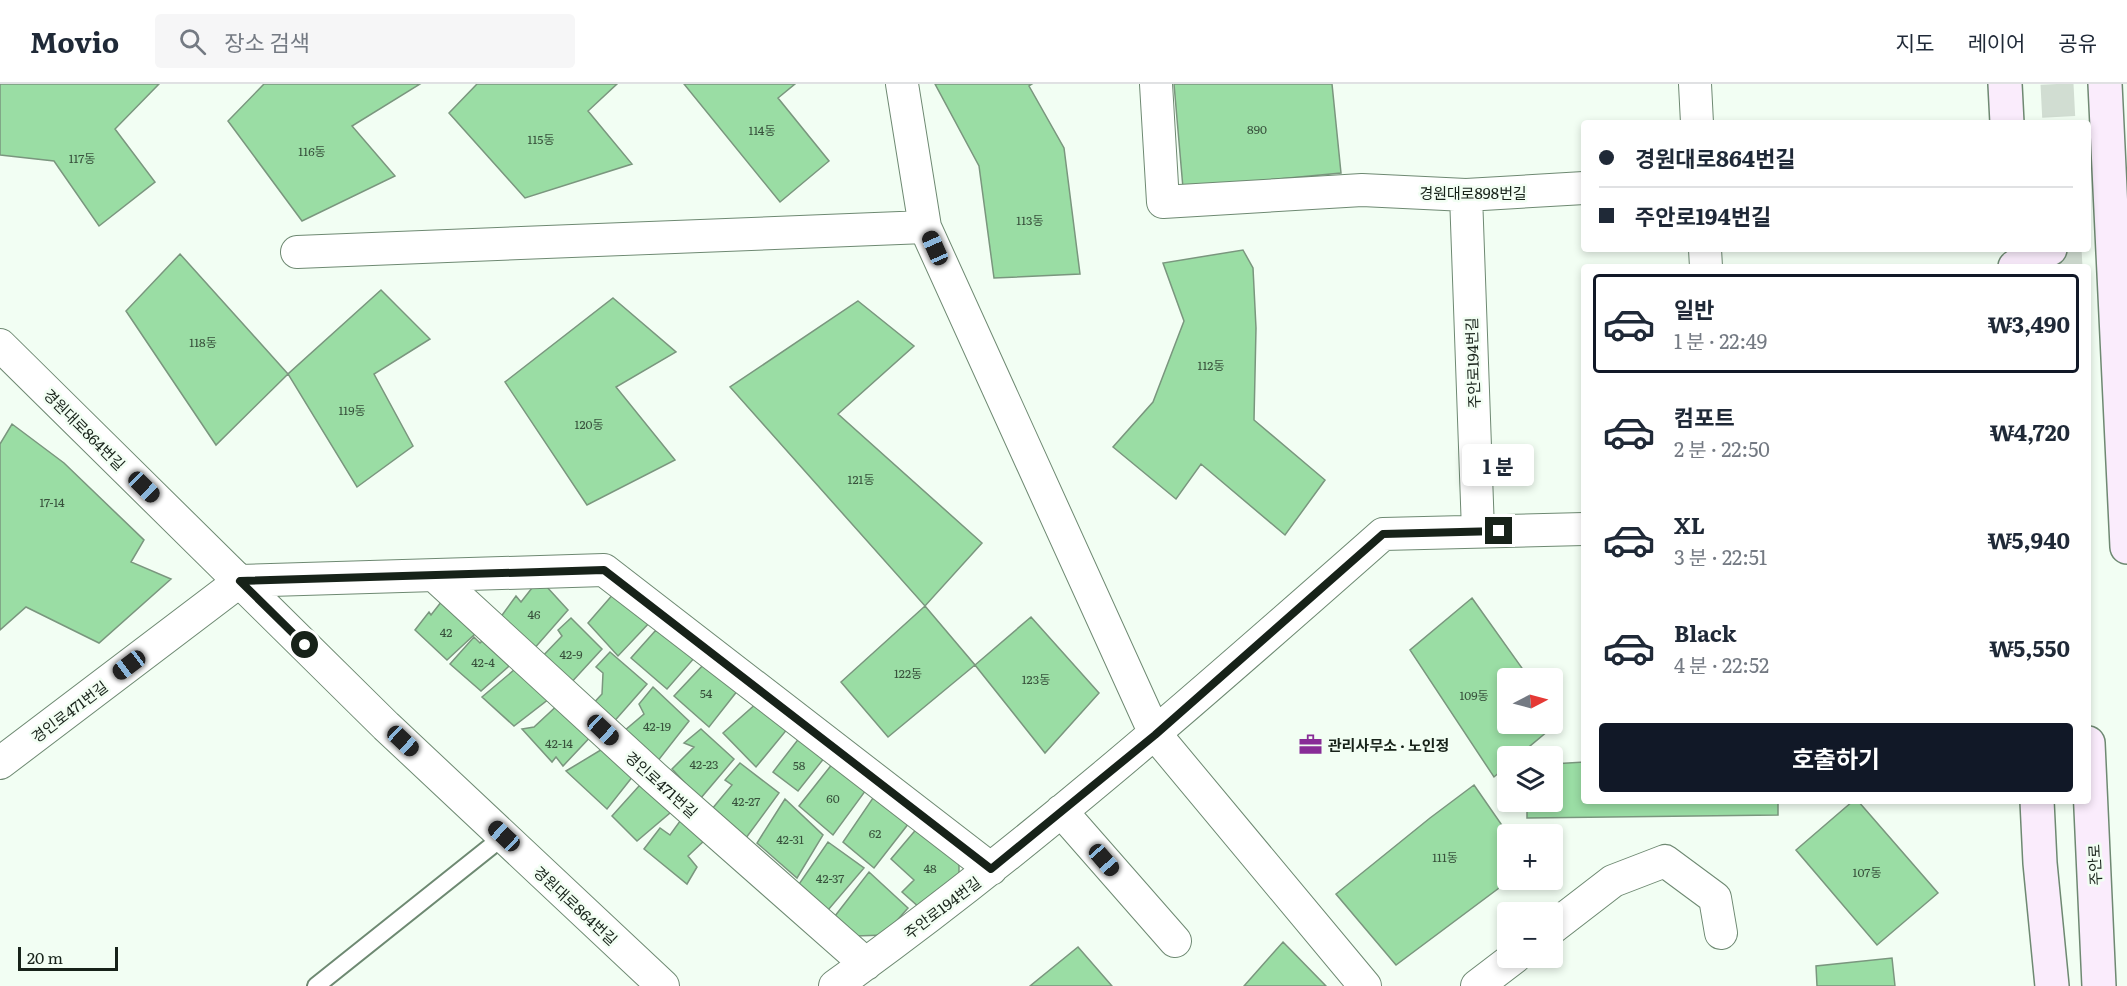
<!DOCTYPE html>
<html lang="ko">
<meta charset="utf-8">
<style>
body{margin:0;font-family:Literata,"Noto Sans KR",serif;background:#f6f6f7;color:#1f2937;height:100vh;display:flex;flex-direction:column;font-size:22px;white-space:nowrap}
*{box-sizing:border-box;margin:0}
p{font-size:20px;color:#747a83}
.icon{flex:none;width:33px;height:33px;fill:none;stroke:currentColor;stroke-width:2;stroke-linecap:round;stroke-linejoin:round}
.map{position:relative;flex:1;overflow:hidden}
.sheet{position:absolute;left:1581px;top:180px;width:510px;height:540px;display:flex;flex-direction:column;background:#fff;border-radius:6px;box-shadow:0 3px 9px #0003}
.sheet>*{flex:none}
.guide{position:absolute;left:1581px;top:36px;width:510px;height:132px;border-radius:6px;box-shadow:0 3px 9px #0003;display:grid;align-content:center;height:132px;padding:0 18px;background:#fff}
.needle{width:39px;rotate:84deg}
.tools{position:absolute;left:1497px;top:584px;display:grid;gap:12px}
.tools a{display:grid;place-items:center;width:66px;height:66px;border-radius:6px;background:#fff;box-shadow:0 3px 9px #0003;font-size:30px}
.scale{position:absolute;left:18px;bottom:15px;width:100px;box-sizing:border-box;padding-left:6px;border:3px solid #172219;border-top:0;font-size:16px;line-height:21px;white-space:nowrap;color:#172219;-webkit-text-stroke:4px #f2fef3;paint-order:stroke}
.end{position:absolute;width:27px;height:27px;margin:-14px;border:8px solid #172219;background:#fff;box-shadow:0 0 0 3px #fff}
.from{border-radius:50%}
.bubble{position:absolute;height:42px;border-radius:6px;background:#fff;box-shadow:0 3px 9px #0003;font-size:20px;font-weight:700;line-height:42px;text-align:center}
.car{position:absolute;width:18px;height:36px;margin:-18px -9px;border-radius:8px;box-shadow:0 0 4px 2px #0007;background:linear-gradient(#222 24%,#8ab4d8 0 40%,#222 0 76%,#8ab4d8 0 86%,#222 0)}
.guide b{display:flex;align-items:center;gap:21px;height:57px;font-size:22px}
.guide b+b{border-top:2px solid #e0e1e3}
.guide i{width:15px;height:15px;background:#1f2937}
ul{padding:10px 0 0;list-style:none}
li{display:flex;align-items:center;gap:18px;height:99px;margin:0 12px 9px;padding:0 6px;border:3px solid transparent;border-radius:6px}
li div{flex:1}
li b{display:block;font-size:22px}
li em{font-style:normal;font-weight:700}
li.on{border-color:#111827}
li>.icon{width:54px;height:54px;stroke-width:1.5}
.cta{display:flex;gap:12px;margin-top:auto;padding:12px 18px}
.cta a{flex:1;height:69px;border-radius:6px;background:#111827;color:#fff;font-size:24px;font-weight:700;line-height:69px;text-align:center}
header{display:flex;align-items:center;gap:36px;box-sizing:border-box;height:84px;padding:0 30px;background:#fff;border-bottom:2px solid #e0e1e3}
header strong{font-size:28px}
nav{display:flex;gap:33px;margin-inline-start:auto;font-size:21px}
.search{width:420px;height:54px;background:#f6f6f7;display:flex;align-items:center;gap:15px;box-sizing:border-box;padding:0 21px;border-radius:6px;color:#747a83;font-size:22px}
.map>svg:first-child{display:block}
.building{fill:#9adda4;stroke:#7a967e;stroke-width:1.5}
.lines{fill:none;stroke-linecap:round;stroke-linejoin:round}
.secondary-tunnel{stroke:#d1ddd2;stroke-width:33;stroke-dasharray:33 16;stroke-linecap:butt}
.service-casing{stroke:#6e8972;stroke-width:20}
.minor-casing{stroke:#6e8972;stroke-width:34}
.secondary-casing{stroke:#6e8972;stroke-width:36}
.service{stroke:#fff;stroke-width:16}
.minor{stroke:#fff;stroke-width:32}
.secondary{stroke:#faecfc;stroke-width:33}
.route{stroke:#172219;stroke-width:8}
.labels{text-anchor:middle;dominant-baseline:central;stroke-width:5;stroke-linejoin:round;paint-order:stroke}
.number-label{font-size:12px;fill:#38513c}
.street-label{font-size:15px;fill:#172219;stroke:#f2fef3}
.poi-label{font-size:15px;font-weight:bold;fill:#172219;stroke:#f2fef3;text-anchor:start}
</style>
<header>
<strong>Movio</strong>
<div class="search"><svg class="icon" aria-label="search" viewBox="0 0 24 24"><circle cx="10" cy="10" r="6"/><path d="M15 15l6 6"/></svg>장소 검색</div>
<nav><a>지도</a><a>레이어</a><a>공유</a></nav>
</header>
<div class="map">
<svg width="2127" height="902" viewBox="0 0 2127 902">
<rect width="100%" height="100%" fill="#f2fef3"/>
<path class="building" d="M0,0H159L115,45L155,98L99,142L54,77L0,71Z
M264,0H420L352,42L395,92L302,137L228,37Z
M477,0H617L588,27L632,80L525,114L449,29Z
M684,0H795L778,14L829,77L780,118Z
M935,0H1032L1029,2L1064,64L1080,190L994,194L979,82Z
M1174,0H1332L1341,89L1183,104Z
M1243,166L1253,184L1256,244L1254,336L1325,396L1285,451L1201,380L1176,415L1113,363L1153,318L1184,237L1163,179Z
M180,170L288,290L216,361L126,227Z
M381,206L430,255L374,290L413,362L357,403L288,290Z
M613,214L676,268L616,303L675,376L587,421L505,298Z
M858,217L914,262L838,330L982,459L925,522L730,303Z
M12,340L64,379L144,456L131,478L171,495L99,559L26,523L0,546V360Z
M546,502L568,526L533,566L500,534L516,512L521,518L532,504Z
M615,508L651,537L618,572L588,539Z
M1472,514L1529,594H1508V639H1552V627L1560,637L1518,672H1508V681L1494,693L1410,566Z
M442,517L475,550L447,576L415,546L429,528L431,531Z
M925,522L975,581L888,653L841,598Z
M1031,533L1099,609L1045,669L975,581Z
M571,534L602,565L569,601L539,576L562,552L558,546Z
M656,546L696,572L667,605L631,574Z
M487,552L516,576L481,607L450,580L474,553L480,559Z
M610,568L647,600L611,641L590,623L602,610L603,589L596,583Z
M705,579L738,606L709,643L674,612Z
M514,586L554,611L514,642L482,613Z
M653,603L689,637L657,678L624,647L644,630L639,620Z
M562,617L595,648L563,682L556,673L552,678L522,645L534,643Z
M757,619L789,643L756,683L723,649Z
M701,645L734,675L700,715L672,685L694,663L684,659Z
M800,653L825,673L798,707L773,688Z
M609,661L637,687L607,725L566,687Z
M1584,678V717H1778V731L1527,734V717H1552V680Z
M740,679L779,709L746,754L712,725L732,701L725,696Z
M833,679L866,706L833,751L799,722Z
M1474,701L1508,750V795H1511L1396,881L1336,810L1430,734Z
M639,702L652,704L677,723L637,757L612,732Z
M875,711L909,739L874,784L843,758Z
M785,715L823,751L797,794L757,759Z
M1853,717H1858L1938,809L1877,861L1796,766Z
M683,733L708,753L688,772L697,783L687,800L644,765L660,744L670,751Z
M919,742L959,774V793L920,824L902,808L914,796L891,775Z
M828,758L864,784L828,826L797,803Z
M869,788L908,824L884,851L856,852L835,832Z
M1283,858L1326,902H1244Z
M1078,863L1112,902H1030Z
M1892,874L1895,902H1817L1816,882Z"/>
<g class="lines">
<path class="secondary-tunnel" d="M2057,0L2059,39
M2065,165L2066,183"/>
<defs>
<path id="service" d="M316,902L504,752"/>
<path id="minor" d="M902,0L925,143L1155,650L1365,902
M1156,0L1163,118L1362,106L1466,111L1584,104
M1695,0L1697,39
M1466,111L1478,447
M1705,165L1706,183
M297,168L925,143
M0,261L386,642L663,902
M435,492L654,693L866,880
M0,679L240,497L604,486L991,785
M1061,727L1175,857
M1552,844L1613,797L1665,777L1715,814L1721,849
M835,902C1028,764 1205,607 1383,450L1584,445
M1477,902L1515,873"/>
<path id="secondary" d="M2005,0L2007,39
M2105,0L2127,463
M2015,183L2033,170L2050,165
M2088,659L2099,902
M2037,717L2040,779L2052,902"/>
</defs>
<use href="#service" class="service-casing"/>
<use href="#minor" class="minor-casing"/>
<use href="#secondary" class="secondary-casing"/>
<use href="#service" class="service"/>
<use href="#minor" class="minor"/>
<use href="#secondary" class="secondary"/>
</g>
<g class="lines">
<path class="route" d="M305,561L240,497L604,486L991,785L1155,651L1383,450L1499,447"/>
</g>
<defs>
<symbol id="office-bare" viewBox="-9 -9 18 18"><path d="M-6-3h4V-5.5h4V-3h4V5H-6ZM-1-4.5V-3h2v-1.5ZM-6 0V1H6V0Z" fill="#882c97" stroke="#f2fef3" stroke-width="2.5" paint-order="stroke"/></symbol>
</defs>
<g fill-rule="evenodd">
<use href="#office-bare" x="1294" y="644" width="33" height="33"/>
</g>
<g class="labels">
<g class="number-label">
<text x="1257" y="45">890</text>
<text x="762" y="46">114동</text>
<text x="541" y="55">115동</text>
<text x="312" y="67">116동</text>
<text x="82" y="74">117동</text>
<text x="1030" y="136">113동</text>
<text x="203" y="258">118동</text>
<text x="1211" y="281">112동</text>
<text x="352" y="326">119동</text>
<text x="589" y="340">120동</text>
<text x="861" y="395">121동</text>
<text x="52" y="418">17-14</text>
<text x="534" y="530">46</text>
<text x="446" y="548">42</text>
<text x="571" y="570">42-9</text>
<text x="483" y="578">42-4</text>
<text x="908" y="589">122동</text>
<text x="1036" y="595">123동</text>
<text x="706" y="609">54</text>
<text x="1474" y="611">109동</text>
<text x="657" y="642">42-19</text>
<text x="559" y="659">42-14</text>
<text x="704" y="680">42-23</text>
<text x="799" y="681">58</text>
<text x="833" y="714">60</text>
<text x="746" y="717">42-27</text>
<text x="875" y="749">62</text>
<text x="790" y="755">42-31</text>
<text x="1445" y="773">111동</text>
<text x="930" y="784">48</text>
<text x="1867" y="788">107동</text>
<text x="830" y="794">42-37</text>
</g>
<g class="street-label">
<text x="1473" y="108">경원대로898번길</text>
<text transform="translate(1472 279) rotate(-92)">주안로194번길</text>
<text transform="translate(85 345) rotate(45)">경원대로864번길</text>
<text transform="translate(69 627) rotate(-37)">경인로471번길</text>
<text transform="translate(662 700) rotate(42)">경인로471번길</text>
<text transform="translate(2094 781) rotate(-93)">주안로</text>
<text transform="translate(576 821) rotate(43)">경원대로864번길</text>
<text transform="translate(942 823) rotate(-37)">주안로194번길</text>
</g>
<g class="poi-label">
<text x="1328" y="660">관리사무소 · 노인정</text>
</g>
</g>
</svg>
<div class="tools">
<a><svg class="needle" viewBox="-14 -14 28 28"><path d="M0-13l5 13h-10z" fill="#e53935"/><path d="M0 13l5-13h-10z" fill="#747a83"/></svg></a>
<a><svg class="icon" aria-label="layers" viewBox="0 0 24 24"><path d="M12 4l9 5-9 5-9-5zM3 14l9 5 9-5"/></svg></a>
<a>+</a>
<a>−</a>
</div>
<div class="scale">20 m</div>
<i class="end from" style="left:305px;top:561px"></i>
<i class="end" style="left:1499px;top:447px"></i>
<div class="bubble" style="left:1462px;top:360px;width:72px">1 분</div>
<i class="car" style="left:935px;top:164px;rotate:336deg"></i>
<i class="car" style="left:144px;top:403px;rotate:134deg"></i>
<i class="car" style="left:129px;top:581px;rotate:233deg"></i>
<i class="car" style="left:603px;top:646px;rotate:133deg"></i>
<i class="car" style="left:403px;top:657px;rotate:133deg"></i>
<i class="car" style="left:504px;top:752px;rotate:313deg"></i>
<i class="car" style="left:1104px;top:776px;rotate:139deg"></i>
<div class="guide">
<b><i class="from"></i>경원대로864번길</b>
<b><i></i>주안로194번길</b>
</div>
<section class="sheet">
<ul>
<li class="on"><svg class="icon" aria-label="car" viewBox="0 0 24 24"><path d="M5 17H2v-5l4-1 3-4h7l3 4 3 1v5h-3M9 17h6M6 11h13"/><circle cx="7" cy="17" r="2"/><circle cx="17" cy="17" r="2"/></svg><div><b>일반</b><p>1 분 · 22:49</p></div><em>₩3,490</em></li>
<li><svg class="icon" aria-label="car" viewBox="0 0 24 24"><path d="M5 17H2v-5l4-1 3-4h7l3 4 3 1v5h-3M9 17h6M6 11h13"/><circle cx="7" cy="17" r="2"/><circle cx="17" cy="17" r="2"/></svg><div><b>컴포트</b><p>2 분 · 22:50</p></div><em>₩4,720</em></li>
<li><svg class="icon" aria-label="car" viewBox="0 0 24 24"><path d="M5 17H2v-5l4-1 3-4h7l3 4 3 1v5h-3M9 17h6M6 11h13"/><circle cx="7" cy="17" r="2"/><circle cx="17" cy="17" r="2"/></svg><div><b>XL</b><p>3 분 · 22:51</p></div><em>₩5,940</em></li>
<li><svg class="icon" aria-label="car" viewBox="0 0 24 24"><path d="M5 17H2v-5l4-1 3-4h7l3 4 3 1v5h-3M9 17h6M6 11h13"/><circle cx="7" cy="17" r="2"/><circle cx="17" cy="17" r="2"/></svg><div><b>Black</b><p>4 분 · 22:52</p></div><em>₩5,550</em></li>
</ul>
<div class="cta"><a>호출하기</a></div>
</section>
</div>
